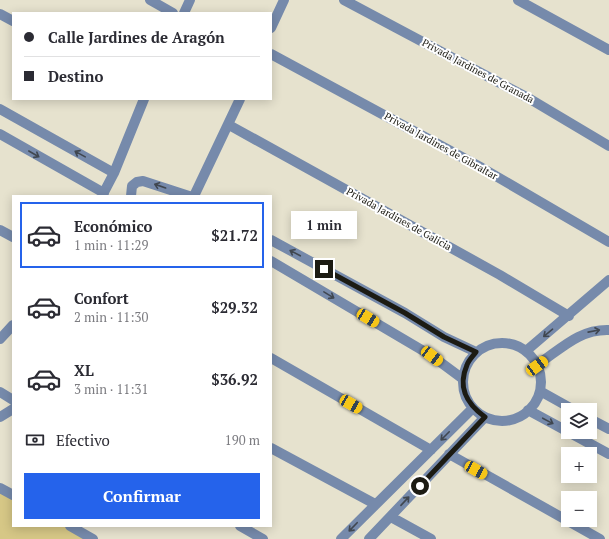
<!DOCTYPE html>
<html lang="es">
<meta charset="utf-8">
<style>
body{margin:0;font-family:"PT Serif",serif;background:#f7f7f7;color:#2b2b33;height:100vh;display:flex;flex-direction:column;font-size:15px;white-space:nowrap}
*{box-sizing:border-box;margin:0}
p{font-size:13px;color:#7c7c81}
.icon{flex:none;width:22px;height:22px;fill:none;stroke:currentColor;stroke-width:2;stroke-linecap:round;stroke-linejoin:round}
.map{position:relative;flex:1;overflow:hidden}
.panel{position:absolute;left:12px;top:195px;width:260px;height:332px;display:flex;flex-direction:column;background:#fff;border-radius:0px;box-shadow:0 2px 10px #0003}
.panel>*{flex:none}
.guide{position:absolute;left:12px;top:12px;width:260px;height:88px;border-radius:0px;box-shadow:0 2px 10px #0003;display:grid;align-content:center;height:88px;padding:0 12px;background:#fff}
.buttons{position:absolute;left:561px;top:403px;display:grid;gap:8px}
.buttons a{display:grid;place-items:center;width:36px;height:36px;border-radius:0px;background:#fff;box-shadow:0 2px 10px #0003;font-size:20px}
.end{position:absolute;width:18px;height:18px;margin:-9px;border:5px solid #1c1b13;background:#fff;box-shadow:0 0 0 2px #fff}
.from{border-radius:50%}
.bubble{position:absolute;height:28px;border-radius:0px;background:#fff;box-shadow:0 2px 10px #0003;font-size:13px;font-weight:700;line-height:28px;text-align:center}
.car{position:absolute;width:12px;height:24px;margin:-12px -6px;border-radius:5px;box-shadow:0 0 3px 1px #0007;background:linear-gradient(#f5c518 24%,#345 0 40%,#f5c518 0 76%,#345 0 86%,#f5c518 0)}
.guide b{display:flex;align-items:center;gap:14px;height:38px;font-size:15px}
.guide b+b{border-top:1px solid #e1e1e2}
.guide i{width:10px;height:10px;background:#2b2b33}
ul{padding:7px 0 0;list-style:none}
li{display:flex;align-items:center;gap:12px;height:66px;margin:0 8px 6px;padding:0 4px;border:2px solid transparent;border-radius:0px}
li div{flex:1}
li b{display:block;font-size:15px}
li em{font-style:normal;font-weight:700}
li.on{border-color:#2563eb}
li>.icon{width:36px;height:36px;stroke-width:1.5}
.pay{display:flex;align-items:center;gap:10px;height:44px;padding:0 12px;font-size:15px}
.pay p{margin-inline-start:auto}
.action{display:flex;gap:8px;margin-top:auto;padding:8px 12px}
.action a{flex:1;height:46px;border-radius:0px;background:#2563eb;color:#fff;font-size:16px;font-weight:700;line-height:46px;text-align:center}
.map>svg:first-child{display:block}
.green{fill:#d6c786}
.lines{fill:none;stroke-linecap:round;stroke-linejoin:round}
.minor{stroke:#768aab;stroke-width:10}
.oneway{stroke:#404750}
.route{stroke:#1c1b13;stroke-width:5}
.labels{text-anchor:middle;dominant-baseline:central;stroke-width:4;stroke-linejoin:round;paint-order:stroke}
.street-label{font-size:10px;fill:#1c1b13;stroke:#fff}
</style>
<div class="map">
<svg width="609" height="539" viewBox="0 0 609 539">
<rect width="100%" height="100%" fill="#e6e2ce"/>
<path class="green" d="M0,488L13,495V526H70L93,539H0Z"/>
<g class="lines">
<path class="minor" d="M150,0L173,13
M344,0L530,99L609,146
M518,0L609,50
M184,13L190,0
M0,14L13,21
M271,28L284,0
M271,54L482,168L609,242
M0,109L114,173
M229,125L500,275L569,316
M0,134L104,193
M102,196L114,173L144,99
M131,196L132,186L137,182L143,181L189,196
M194,196L240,99
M0,230L13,237
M271,240L405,313L444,337L476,352
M271,261L432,356L463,379
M0,339L13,325
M463 382a39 39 0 1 1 78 0a39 39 0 1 1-78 0Z
M526,351L609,280
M271,358L431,450
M537,365C561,349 579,329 609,330
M540,391L574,410
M0,392L13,400
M528,410L609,454
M0,417L13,409
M590,419L609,429
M271,448L375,504
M449,454L600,539
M0,488L13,495
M391,517L431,539
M70,526L93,539
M240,526L263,539
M341,539L473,408
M369,539L485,417"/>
</g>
<defs><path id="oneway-shaft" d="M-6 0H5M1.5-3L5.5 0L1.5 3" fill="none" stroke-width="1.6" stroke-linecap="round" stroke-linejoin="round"/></defs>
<g class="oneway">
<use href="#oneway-shaft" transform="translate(34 154) rotate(30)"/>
<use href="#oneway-shaft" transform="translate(80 154) rotate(-151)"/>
<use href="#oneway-shaft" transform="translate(160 186) rotate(-161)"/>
<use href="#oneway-shaft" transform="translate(295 253) rotate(-152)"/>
<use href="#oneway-shaft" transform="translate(329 295) rotate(31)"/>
<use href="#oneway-shaft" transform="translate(594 331) rotate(-11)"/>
<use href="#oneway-shaft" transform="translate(548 333) rotate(140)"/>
<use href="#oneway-shaft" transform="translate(548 421) rotate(28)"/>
<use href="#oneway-shaft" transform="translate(445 436) rotate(135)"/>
<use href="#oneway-shaft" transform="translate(405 501) rotate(-47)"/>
<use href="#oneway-shaft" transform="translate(353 527) rotate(134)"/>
</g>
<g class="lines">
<path class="route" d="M324,269L405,313L444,337L476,352C473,356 468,361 467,365C457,388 467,404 485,417L420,486"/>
</g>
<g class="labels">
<g class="street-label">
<text transform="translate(478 71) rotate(28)">Privada Jardines de Granada</text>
<text transform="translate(441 146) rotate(29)">Privada Jardines de Gibraltar</text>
<text transform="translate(399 219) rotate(29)">Privada Jardines de Galicia</text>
</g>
</g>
</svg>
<div class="buttons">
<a><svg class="icon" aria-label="layers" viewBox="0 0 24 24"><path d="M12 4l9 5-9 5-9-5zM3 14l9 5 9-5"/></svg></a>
<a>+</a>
<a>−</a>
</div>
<i class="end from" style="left:420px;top:486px"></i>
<i class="end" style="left:324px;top:269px"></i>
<div class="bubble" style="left:291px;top:211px;width:66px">1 min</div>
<i class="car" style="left:368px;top:318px;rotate:121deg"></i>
<i class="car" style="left:432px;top:356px;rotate:127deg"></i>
<i class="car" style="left:537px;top:366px;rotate:54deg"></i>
<i class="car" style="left:351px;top:404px;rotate:120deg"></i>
<i class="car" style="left:476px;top:470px;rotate:119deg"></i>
<div class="guide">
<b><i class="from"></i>Calle Jardines de Aragón</b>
<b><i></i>Destino</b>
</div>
<section class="panel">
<ul>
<li class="on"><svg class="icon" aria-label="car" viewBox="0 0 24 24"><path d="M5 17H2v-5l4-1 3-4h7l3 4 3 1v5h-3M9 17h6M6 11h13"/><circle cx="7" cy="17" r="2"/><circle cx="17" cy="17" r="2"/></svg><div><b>Económico</b><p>1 min · 11:29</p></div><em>$21.72</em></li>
<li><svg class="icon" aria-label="car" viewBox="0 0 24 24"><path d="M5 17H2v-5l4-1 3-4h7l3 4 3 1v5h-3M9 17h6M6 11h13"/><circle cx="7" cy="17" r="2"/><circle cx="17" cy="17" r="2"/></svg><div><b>Confort</b><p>2 min · 11:30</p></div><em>$29.32</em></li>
<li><svg class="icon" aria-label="car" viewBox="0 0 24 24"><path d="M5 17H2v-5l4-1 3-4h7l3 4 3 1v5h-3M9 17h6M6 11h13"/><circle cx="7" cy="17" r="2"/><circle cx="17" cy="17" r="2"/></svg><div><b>XL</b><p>3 min · 11:31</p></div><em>$36.92</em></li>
</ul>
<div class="pay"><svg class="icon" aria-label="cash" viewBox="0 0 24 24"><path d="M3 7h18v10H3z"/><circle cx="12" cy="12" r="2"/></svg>Efectivo<p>190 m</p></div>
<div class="action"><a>Confirmar</a></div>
</section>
</div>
